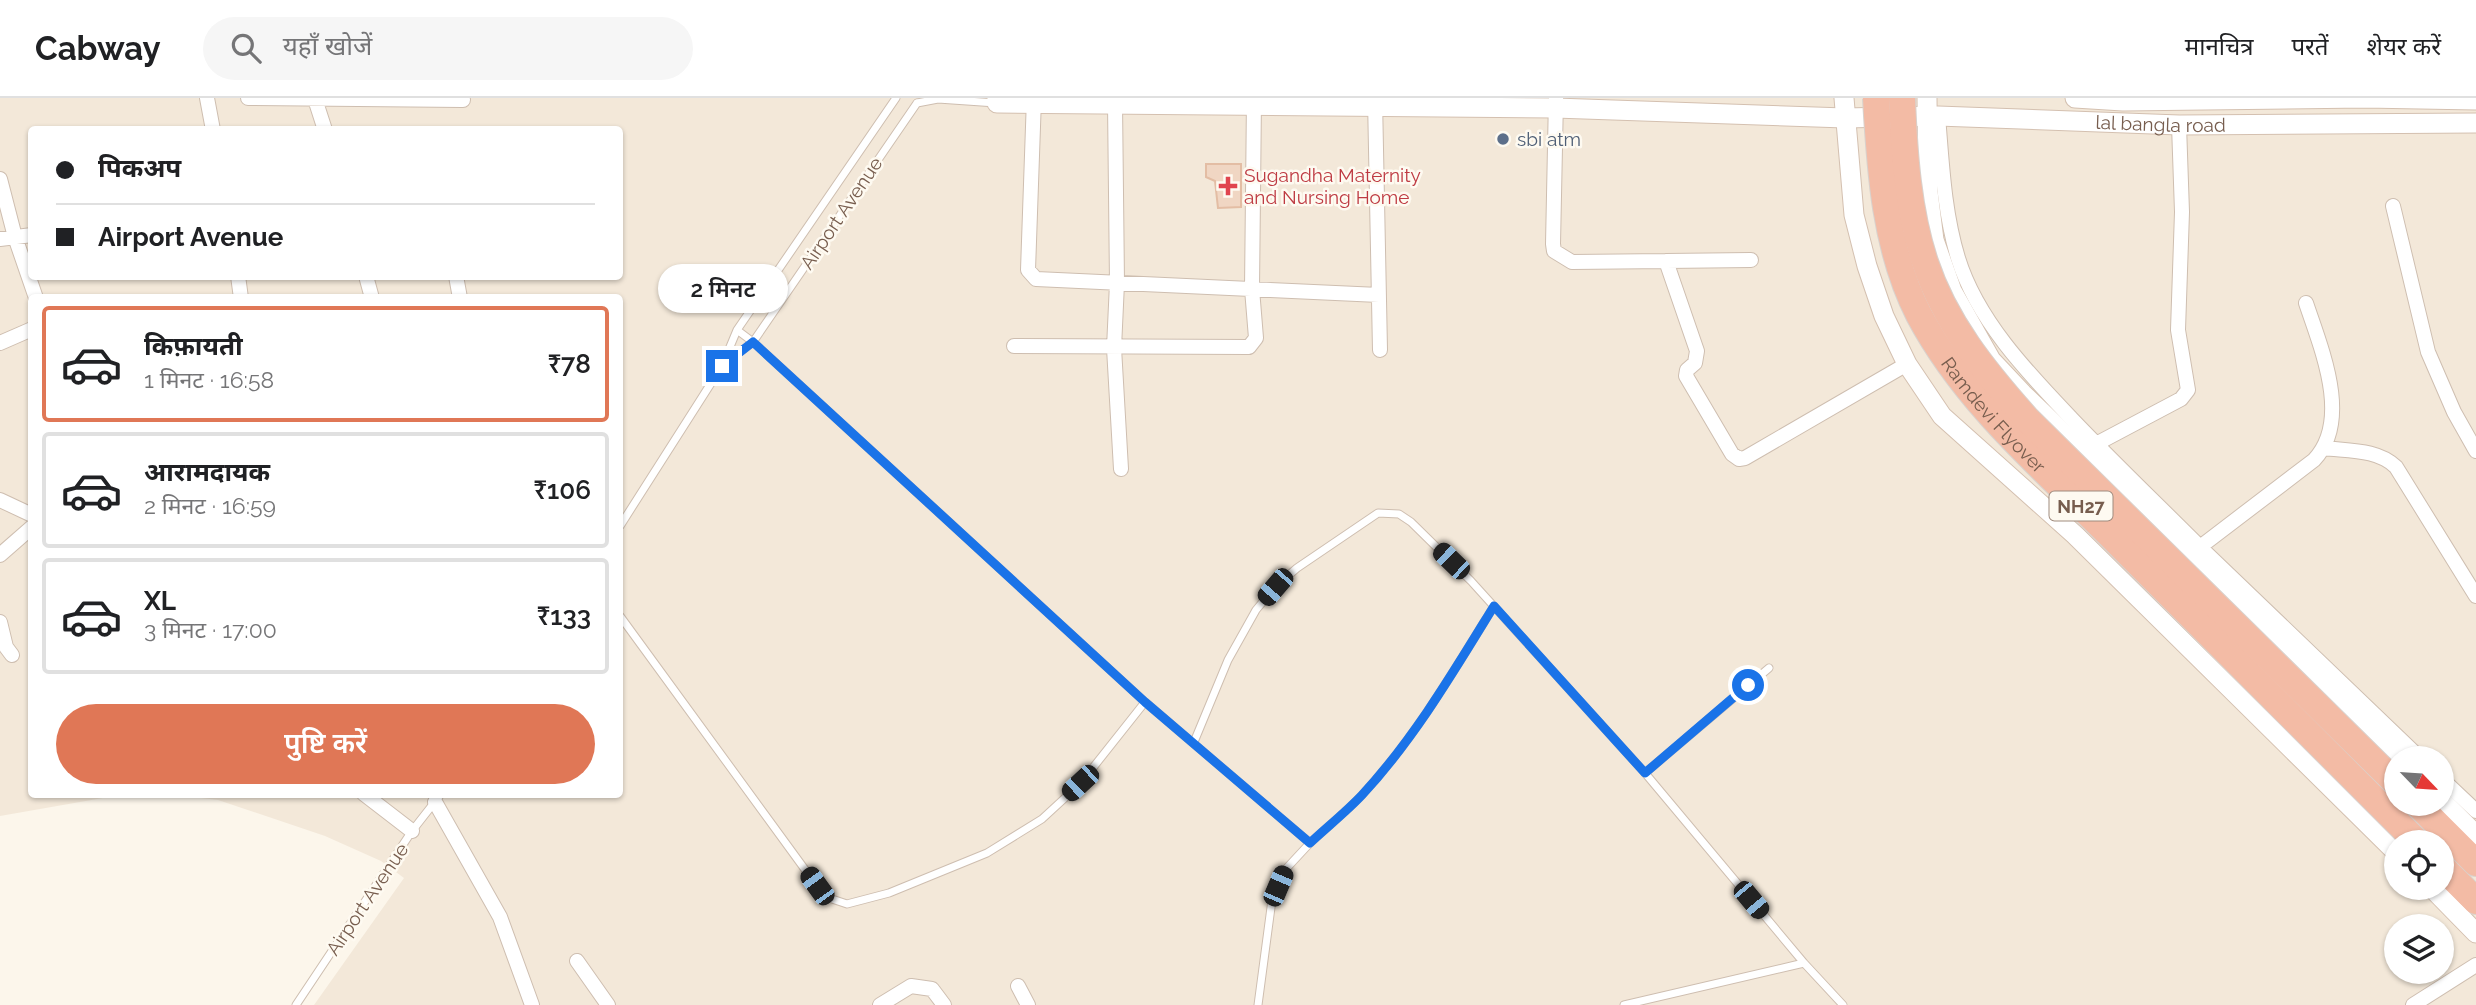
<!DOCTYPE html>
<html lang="hi">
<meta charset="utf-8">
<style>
body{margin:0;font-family:Raleway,"Noto Sans Devanagari",sans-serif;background:#f6f6f6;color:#202124;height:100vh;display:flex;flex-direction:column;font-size:26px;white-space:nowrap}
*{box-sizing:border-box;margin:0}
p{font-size:23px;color:#757577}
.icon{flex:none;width:38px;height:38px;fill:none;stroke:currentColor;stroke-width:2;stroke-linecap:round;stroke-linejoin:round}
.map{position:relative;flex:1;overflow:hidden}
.side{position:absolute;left:28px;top:196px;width:595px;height:504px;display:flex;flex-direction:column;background:#fff;border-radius:7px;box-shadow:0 2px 5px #0004}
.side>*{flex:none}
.top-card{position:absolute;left:28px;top:28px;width:595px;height:154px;border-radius:7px;box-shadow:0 2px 5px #0004;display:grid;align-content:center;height:154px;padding:0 28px;background:#fff}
.needle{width:46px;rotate:115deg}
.controls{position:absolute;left:2384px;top:648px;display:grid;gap:14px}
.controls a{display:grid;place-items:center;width:70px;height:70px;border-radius:50%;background:#fff;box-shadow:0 2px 5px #0004;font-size:35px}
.end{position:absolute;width:32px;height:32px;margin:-16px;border:9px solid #1a73e8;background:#fff;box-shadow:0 0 0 4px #fff}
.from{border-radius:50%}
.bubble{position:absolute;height:49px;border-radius:24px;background:#fff;box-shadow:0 2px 5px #0004;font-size:23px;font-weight:600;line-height:49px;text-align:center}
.car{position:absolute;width:21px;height:42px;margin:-21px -10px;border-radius:9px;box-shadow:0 0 5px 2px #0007;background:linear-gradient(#222 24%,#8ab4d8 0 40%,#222 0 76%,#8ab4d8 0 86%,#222 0)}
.top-card b{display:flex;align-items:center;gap:24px;height:66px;font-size:26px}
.top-card b+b{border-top:2px solid #e0e0e0}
.top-card i{width:18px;height:18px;background:#202124}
ul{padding:12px 0 0;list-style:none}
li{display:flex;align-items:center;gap:21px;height:116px;margin:0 14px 10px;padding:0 14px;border:4px solid #e0e0e0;border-radius:7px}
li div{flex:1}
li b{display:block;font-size:26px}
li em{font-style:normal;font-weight:600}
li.on{border-color:#e07756}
li>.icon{width:63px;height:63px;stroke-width:1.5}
.primary-button{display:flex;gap:14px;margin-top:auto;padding:14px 28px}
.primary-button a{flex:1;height:80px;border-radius:42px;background:#e07756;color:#fff;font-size:28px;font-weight:600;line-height:80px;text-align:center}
header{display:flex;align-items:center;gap:42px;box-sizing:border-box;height:98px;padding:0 35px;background:#fff;border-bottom:2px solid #e0e0e0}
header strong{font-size:33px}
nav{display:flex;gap:38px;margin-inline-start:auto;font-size:24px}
.search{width:490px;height:63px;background:#f6f6f6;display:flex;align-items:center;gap:18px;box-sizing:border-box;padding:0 24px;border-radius:38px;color:#757577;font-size:26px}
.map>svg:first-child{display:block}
.residential{fill:#f3e8d9;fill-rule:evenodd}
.building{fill:#f0d6c3;stroke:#e3bda4;stroke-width:2}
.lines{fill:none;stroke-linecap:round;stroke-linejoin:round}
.lane-casing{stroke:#cebeb0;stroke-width:9}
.street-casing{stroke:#cebeb0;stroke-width:16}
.secondary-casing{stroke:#d4c0b0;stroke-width:21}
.highway-casing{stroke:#d9d2cd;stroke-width:28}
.lane{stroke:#fff;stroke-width:7}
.street{stroke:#fff;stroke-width:14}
.secondary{stroke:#fff;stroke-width:19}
.highway{stroke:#f3bba5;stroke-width:26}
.highway-bridge-casing{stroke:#d9d2cd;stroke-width:28;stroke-linecap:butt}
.highway-bridge{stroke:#f3bba5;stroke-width:26}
.route{stroke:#1a73e8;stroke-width:9}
.service-dot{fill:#5c6f8a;stroke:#fefaf1;stroke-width:2.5}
.health-dot{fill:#e0444e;stroke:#fefaf1;stroke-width:2.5}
.labels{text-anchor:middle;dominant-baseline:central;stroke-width:5;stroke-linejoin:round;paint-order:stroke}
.shield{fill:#fefaf1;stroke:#a08c7f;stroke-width:2}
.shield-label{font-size:18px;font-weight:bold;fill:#775d4e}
.street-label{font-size:19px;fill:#775d4e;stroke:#fefaf1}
.service-label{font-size:19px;fill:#4e5e75;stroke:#fefaf1;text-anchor:start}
.health-label{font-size:19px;fill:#be3a42;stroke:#fefaf1;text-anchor:start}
</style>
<header>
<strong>Cabway</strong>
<div class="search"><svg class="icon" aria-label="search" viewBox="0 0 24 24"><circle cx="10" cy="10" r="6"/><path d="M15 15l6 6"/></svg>यहाँ खोजें</div>
<nav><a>मानचित्र</a><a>परतें</a><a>शेयर करें</a></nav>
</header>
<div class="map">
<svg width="2476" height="907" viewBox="0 0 2476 907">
<rect width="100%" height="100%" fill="#fcf6eb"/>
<path class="residential" d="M0,0H2476V907H314L404,780L381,763L325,738L218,702L176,697L620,696V200H32V696L120,697L0,718ZM32,32H620V178H32ZM2396,660H2441V705H2396ZM2396,744H2441V789H2396ZM2396,828H2441V873H2396Z"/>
<path class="building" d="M1206,66H1241V109L1218,110L1215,83L1206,79Z"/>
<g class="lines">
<defs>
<path id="lane" d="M917,5L938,1L996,5
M737,232L753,244L1145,604L1310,745L1284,773L1272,802L1258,907
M722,268L737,232L896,0
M620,428L722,268L753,244L917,5
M620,518L817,788L832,801L847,806L889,795L987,755L1042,721L1080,686L1145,604
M1194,644L1228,562L1256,512L1275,489L1297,470L1378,415L1399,416L1411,424L1471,483L1645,675L1804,865L1843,907
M1645,675L1769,570
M1310,745C1327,729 1346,714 1362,697C1414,641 1454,573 1494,508
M296,907L412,733L441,696
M1624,907L1804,865"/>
<path id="street" d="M207,0L213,32
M248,0L463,2
M1034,0L1028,172L1036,181L1379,197
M1556,0L1553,146L1554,153L1572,164L1666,163L1697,253L1695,265L1687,272L1686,278L1732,356L1739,361L1745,360L1907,266
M315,1L325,32
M1375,1L1380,252
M1115,5L1117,185L1114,250L1121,371
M1938,18C1942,66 1944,114 1958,160C1977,222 2028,275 2071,320C2113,364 2157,406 2200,449L2314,362C2352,322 2321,250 2306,205
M0,81L15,139L36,200
M2393,108L2428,254L2454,314L2476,353
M0,141L32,137
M1666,163L1751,162
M238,178L241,200
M366,178L372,200
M456,178L460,200
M0,245L32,231
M1014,248L1249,249L1256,240L1252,191L1254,0
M2096,346L2181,301L2188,292L2178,232L2182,114L2179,27
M2324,350C2348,353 2378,351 2396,369L2476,498
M0,402L32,417
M2200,449L2420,660
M0,457L32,429
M0,524L6,549L12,557
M2441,680L2476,713
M364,696L412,733
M435,704L500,819L532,907
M577,863L608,907
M1018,888L1028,907
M880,907L911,888L932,891L944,907
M2413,907L2476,867"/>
<g id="secondary">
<path id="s1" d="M997,0V5L1555,10L1845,20L1938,18L2179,27L2476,25"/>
<path d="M1844,0L1854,117L1867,168L1884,218L1907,266L1942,318L2075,437L2396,754"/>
<path d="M1927,0L1928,94L1934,142L1952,193L1991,262L2023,296L2399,660"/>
<path d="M2075,0L2123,3L2365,0L2476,2"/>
<path d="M2441,702L2476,737"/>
<path d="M2431,789L2476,835"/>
</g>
<path id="highway" d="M2416,705L2476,765
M2441,768L2476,803"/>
</defs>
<use href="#lane" class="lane-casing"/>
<use href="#street" class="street-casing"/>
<use href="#secondary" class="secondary-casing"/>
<use href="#highway" class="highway-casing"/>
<use href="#lane" class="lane"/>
<use href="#street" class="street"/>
<use href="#secondary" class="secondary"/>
<use href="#highway" class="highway"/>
<defs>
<g id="highway-bridge">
<path id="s2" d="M1876,0C1880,73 1885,151 1919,217C1966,306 2046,373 2117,444C2217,544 2317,644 2417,744"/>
<path d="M1902,0C1904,54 1908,113 1925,164C1945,225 1985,274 2027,321L2396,685"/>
</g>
</defs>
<use href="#highway-bridge" class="highway-bridge-casing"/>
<use href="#highway-bridge" class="highway-bridge"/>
</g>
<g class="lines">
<path class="route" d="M722,268L753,244L1145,604L1310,745C1327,729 1346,714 1362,697C1414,641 1454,573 1494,508L1645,675L1748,587"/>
</g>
<circle class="service-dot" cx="1503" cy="41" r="7"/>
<path class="health-dot" d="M1224.5 77.5h7v7h7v7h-7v7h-7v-7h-7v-7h7z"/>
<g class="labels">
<rect class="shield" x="2049.5" y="393.5" width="63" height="29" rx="5"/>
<g class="shield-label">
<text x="2081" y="408">NH27</text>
</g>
<g class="street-label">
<text stroke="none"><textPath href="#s1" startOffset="1169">lal bangla road</textPath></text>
<text transform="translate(841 115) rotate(-56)">Airport Avenue</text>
<text stroke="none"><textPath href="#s2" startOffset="348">Ramdevi Flyover</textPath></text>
<text transform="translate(367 801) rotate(-56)">Airport Avenue</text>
</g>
<g class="service-label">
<text x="1517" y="41">sbi atm</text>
</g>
<g class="health-label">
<text x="1244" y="77">Sugandha Maternity<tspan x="1244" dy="22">and Nursing Home</tspan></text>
</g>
</g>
</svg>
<div class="controls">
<a><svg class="needle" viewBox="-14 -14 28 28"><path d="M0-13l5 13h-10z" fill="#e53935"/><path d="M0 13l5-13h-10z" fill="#757577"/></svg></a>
<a><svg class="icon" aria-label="locate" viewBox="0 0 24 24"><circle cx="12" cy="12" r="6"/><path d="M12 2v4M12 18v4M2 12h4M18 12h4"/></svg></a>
<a><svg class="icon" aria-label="layers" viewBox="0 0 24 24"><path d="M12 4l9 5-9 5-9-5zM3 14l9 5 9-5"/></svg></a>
</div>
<i class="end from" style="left:1748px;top:587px"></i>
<i class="end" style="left:722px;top:268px"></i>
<div class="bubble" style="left:658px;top:166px;width:130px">2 मिनट</div>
<i class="car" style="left:1451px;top:463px;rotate:314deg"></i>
<i class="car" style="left:1275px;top:489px;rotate:221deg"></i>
<i class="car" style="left:1080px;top:685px;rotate:227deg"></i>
<i class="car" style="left:817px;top:788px;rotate:324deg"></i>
<i class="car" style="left:1278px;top:788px;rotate:23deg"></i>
<i class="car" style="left:1751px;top:802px;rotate:140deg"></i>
<div class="top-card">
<b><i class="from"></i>पिकअप</b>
<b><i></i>Airport Avenue</b>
</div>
<section class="side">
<ul>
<li class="on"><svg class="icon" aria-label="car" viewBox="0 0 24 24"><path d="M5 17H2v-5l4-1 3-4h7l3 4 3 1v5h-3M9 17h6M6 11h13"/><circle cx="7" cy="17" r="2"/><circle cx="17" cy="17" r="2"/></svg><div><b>किफ़ायती</b><p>1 मिनट · 16:58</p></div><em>₹78</em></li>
<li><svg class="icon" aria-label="car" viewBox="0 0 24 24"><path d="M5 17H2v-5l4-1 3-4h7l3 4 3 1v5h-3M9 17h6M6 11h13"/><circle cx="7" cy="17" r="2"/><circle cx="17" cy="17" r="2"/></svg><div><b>आरामदायक</b><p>2 मिनट · 16:59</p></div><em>₹106</em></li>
<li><svg class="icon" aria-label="car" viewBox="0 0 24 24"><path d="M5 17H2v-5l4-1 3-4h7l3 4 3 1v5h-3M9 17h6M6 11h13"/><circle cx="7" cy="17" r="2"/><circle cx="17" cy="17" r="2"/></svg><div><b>XL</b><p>3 मिनट · 17:00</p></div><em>₹133</em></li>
</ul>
<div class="primary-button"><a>पुष्टि करें</a></div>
</section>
</div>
